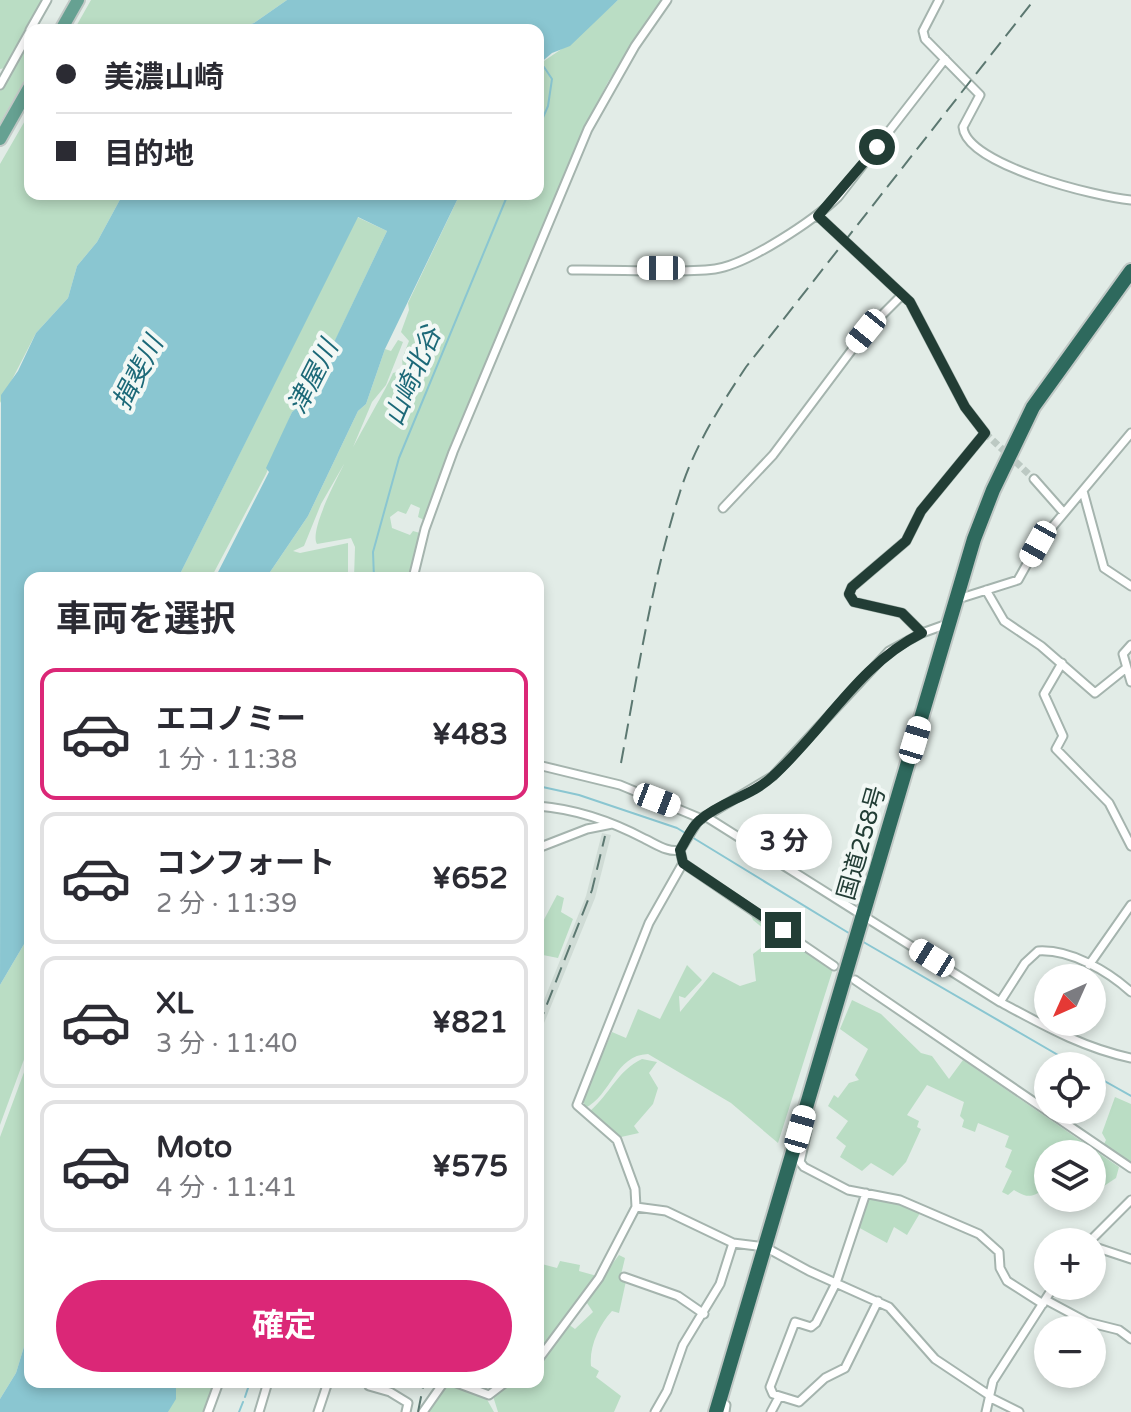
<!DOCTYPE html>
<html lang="ja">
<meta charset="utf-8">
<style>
body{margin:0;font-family:"Varela Round","Noto Sans JP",sans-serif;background:#f7f7f7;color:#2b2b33;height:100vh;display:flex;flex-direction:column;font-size:30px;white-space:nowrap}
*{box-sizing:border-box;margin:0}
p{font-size:26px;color:#7c7c81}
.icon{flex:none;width:44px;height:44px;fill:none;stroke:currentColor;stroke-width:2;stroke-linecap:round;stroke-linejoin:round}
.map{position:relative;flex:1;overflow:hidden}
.sheet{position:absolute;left:24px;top:572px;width:520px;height:816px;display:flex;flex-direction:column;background:#fff;border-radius:16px;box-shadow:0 4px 12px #0003}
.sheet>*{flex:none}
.hud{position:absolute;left:24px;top:24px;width:520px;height:176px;border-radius:16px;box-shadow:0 4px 12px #0003;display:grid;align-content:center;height:176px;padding:0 32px;background:#fff}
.needle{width:52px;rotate:225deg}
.tools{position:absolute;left:1034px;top:964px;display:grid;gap:16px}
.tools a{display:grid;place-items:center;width:72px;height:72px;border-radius:50%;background:#fff;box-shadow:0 4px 12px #0003;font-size:40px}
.end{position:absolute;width:36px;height:36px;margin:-18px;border:10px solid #223d35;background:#fff;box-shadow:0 0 0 4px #fff}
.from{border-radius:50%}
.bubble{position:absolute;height:56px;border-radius:28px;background:#fff;box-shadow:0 4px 12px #0003;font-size:26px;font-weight:700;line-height:56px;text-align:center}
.car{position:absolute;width:24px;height:48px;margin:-24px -12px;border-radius:10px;box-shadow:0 0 6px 2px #0007;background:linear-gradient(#fff 24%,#345 0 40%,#fff 0 76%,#345 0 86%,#fff 0)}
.hud b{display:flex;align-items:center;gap:28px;height:76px;font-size:30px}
.hud b+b{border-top:2px solid #e1e1e2}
.hud i{width:20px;height:20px;background:#2b2b33}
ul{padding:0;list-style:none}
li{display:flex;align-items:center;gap:24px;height:132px;margin:0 16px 12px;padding:0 16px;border:4px solid #e1e1e2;border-radius:16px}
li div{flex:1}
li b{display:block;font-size:30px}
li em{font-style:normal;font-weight:700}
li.selected{border-color:#db2777}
li>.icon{width:72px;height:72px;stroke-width:1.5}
h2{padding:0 32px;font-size:36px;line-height:96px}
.button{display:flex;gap:16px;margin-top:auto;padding:16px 32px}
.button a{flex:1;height:92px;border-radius:48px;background:#db2777;color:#fff;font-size:32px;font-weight:700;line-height:92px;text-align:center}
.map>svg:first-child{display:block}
.built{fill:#d0dcd6}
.green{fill:#baddc4}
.water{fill:#8ac6d1}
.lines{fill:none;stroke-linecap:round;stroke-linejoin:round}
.stream{stroke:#8ac6d1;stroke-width:2}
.street-tunnel{stroke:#bcc9c3;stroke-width:7;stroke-dasharray:7 3.5;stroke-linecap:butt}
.street-casing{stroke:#a5b4ae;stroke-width:11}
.primary-casing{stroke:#c1c9c6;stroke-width:16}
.highway-casing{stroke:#c1c9c6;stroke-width:18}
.street{stroke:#fff;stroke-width:7}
.primary{stroke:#66a192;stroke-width:12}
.highway{stroke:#2e695d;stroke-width:14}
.rail{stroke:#5c7871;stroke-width:2;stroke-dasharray:16 8;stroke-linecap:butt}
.route{stroke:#223d35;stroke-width:10}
.labels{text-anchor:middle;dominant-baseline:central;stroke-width:8;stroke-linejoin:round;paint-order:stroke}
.street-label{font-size:24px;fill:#223d35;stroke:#f2f8f5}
.water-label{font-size:26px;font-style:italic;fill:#1c6978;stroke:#f2f8f5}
</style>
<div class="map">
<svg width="1131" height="1412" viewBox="0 0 1131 1412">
<rect width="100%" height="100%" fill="#e2ece7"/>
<path class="built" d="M602,833L611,835L595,898L538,1038V1015L586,896Z"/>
<path class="green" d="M0,0H43L5,68L0,69Z
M91,0H287L254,23L234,30H74Z
M618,0H662L608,82L584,129L449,449L424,520L418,517L420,508L411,504L406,514L398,511L390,517L392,528L410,535L413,531L420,533L409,578H354L355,547L351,538L317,544C304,523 382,400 393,373L403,370L402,359L409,341L401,332L409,310L408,303L460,194H538V65L572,42Z
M30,37V71L0,123V91Z
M30,112V194H123L97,242L77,266L68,298L36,333L0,403V164Z
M357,217L387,231L306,402L292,412L266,474L211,578H178Z
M398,340L403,342L386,385L372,402L351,452L321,504L304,546L293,551L300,553L348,543V578H266L308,516L358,411L366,404L385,349L391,351Z
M557,895L564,898L561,912L573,919L558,958L538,954V931Z
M749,910L833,969L778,1143L731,1103L648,1054C615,1055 611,1096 585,1108L583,1098L612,1032L626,1038L638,1009L660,1019L687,965L702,980L685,998L679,996L680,1012L713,972L740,986L756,981L753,954L762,947L779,941L753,920Z
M30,934V1043L0,1125V985Z
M852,1000L881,1014L921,1053L932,1056L949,1079L963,1060L1119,1167L1116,1178L1092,1194V1154H1048V1187C1033,1196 1030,1200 1014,1190L1008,1195L1002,1192L1012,1171L1005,1167L1012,1150L1005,1147L1009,1136L978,1123L975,1132L962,1127L964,1120L960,1116L964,1102L927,1085L907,1115L919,1121L917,1127L921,1129L906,1162L893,1176L871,1163L862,1171L840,1157L846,1146L836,1138L848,1121L828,1106L834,1095L838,1098L849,1083L859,1080L855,1075L868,1049L840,1029Z
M30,1056V1327L16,1373L0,1399V1137Z
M642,1059L657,1062L649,1073L658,1088L653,1104L634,1126L639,1133L621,1137L590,1111C610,1094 618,1070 642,1059Z
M1115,1097L1131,1104V1164L1103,1146L1106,1140L1102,1133Z
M870,1196L897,1201L920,1213L907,1235L894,1227L887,1243L856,1226Z
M619,1255L625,1258L620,1279L626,1281L619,1313L612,1311C599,1325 589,1347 591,1366L599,1371L596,1377L621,1396L614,1412H498L493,1396L512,1382H538V1364L568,1324L575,1329L593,1312L585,1300Z
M560,1261L580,1265L579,1271L597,1276L538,1356V1263L557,1268Z
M176,1382H214L203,1412H168Z
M449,1382L485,1396L494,1412H424Z"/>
<path class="water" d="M287,0H618L570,46L552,53L538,65V30H234L254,23Z
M123,194H460L385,349L366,404L358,411L308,516L266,578H215L269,472L266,468L292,412L306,401L387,231L358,217L178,578H30V934L0,985L1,395L18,371L36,333L68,298L77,266L97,242Z
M30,1327V1382H176V1399L168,1412H0V1399L16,1373Z"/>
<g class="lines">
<path class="stream" d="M538,66L544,67L552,79L548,106L538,129
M374,578L373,552L399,458L508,194
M538,786L579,795L677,828L852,935
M860,940L1077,1066
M1092,1074L1131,1096
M245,1397L250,1382
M239,1412L243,1402"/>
<path class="street-tunnel" d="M985,433L1034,479"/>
<defs>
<path id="street" d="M939,0L923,31L925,39L980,95L963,127C966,165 1097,197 1131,200
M30,30L47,0
M0,85L30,31
M818,216L910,302L965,407L985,433L921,511L906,541L852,587L849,594L854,602L902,613L922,633
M572,270C615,269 675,274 715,269C749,264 814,220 838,197L945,59
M1034,479L1064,513
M1083,491L1104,568L1131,586
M723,508L773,455L866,331L902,295
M413,578L425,529L453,452L588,129L635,46L667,0
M986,590L1004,621L1041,646L1095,693L1125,669
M958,599L1018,580L1038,544L1131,433
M1131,645L1123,654L1131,682
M1062,663L1044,694L1063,736L1056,749L1109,803L1131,846
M538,765L620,785L702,819
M538,806C576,809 611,821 645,839C656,844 668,853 680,850
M705,816L1000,1002L1025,963L1038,951C1070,949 1108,971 1131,992
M538,848L587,829L612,824
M1089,965L1131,905
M834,966L683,863L680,850L698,821L773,776L889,651L922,633L950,623
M855,980L1131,1168
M1000,1002C1043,1025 1083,1048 1131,1058
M800,1129L807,1131L800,1162L804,1167L848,1190L900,1200L979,1234L999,1252L1000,1268L1007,1281L1043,1304
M866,1193L836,1283L816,1323L811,1327L795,1322L770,1387L773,1394L799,1402L825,1378L845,1368L878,1301
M636,1207L666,1211L733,1243L765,1247L809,1271L889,1307L935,1359L989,1395
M1089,1242L1131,1200
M1092,1246L1131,1259
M624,1277L678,1296L704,1314
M1046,1300L1087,1322L1119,1330L1131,1339
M538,1360L599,1278L636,1207L635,1189L617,1140L577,1105L649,923L683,863
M369,1382V1386L390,1392L408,1403L406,1412
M454,1382L489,1395L506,1382
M991,1398L1019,1412
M720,1400L726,1405L725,1412
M208,1412L219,1382
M259,1412L268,1382
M318,1412L328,1382
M423,1412L444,1382
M655,1412L667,1391L683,1345L720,1284L733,1243
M771,1412L779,1397
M986,1412L993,1381L1054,1286"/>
<path id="primary" d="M61,30L78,0
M0,139L30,86"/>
<path id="highway" d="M716,1412L974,539L993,490L1033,407L1131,271"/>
</defs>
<use href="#street" class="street-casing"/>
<use href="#primary" class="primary-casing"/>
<use href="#highway" class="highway-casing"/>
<use href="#street" class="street"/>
<use href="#primary" class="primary"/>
<use href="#highway" class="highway"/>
<path class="rail" d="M621,763C638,672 652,579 680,492C694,447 720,406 746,367L1034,0
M538,1027L592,890L605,836
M418,1412L424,1382"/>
</g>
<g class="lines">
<path class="route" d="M783,930L683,863L680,850C686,841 691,827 700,820C722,801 752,796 773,776C825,729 858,665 922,633L902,613L854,602L849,594L852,587L906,541L921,511L985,433L965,407L910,302L818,216L877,147"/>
</g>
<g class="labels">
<g class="street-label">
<text transform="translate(862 843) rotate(-74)">国道258号</text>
</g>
<g class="water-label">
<text transform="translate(138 373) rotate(-63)">揖斐川</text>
<text transform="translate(413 376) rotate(-67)">山崎北谷</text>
<text transform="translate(313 377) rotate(-63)">津屋川</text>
</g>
</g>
</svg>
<div class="tools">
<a><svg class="needle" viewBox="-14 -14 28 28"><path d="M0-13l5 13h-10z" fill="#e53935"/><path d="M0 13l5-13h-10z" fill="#7c7c81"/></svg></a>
<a><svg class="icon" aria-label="locate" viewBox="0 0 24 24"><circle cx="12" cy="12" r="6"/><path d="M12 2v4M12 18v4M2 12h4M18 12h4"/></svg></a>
<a><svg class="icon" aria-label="layers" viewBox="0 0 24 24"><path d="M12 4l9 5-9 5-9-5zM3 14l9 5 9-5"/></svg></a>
<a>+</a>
<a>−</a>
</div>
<i class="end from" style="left:877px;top:147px"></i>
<i class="end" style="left:783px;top:930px"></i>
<div class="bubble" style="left:736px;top:814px;width:96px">3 分</div>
<i class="car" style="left:661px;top:268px;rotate:270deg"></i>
<i class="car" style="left:866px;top:331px;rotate:219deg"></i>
<i class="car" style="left:1038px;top:544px;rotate:209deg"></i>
<i class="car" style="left:915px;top:740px;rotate:17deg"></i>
<i class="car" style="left:657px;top:800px;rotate:111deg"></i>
<i class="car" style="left:932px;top:958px;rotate:302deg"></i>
<i class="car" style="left:800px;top:1129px;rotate:16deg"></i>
<div class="hud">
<b><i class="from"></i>美濃山崎</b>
<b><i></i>目的地</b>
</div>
<section class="sheet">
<h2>車両を選択</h2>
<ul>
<li class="selected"><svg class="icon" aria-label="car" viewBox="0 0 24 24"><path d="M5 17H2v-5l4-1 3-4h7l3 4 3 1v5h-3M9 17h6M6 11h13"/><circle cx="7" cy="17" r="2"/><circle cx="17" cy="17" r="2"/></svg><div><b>エコノミー</b><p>1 分 · 11:38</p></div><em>¥483</em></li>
<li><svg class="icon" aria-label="car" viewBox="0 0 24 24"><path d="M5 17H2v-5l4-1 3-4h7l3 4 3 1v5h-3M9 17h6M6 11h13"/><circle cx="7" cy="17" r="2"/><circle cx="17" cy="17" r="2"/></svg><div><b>コンフォート</b><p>2 分 · 11:39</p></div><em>¥652</em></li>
<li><svg class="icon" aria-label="car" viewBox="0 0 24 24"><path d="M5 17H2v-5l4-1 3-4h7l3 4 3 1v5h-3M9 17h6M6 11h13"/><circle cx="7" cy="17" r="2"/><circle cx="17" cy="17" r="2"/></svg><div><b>XL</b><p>3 分 · 11:40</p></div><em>¥821</em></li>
<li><svg class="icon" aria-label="car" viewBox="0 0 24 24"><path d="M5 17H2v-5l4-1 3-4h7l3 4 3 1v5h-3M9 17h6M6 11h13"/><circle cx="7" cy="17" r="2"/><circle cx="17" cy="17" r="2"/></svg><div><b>Moto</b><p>4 分 · 11:41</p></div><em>¥575</em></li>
</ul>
<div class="button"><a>確定</a></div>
</section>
</div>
